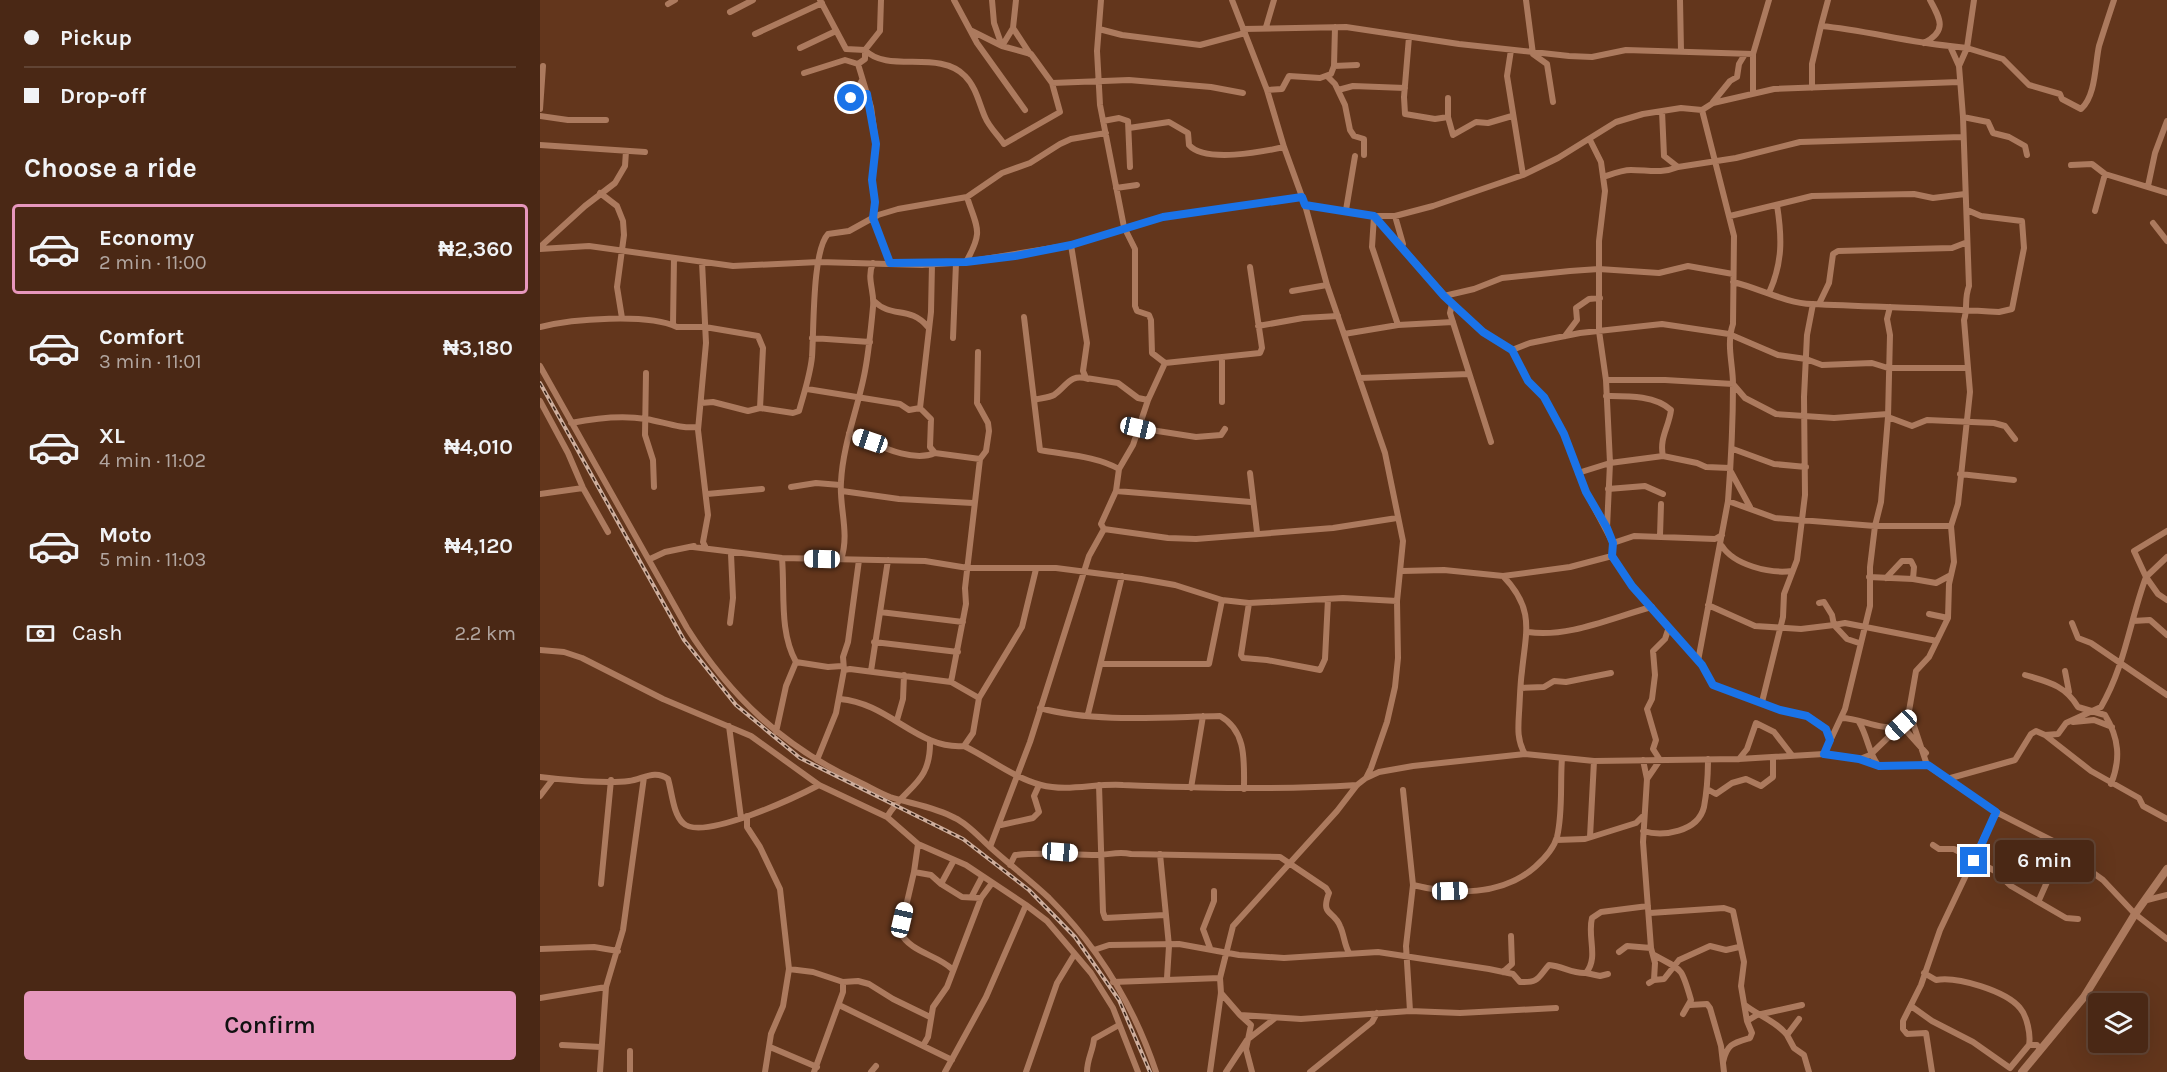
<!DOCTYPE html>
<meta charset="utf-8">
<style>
body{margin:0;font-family:Karla,sans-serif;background:#51301e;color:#f1f3f6;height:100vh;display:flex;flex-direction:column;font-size:22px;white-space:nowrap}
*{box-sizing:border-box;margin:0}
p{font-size:20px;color:#b2a6a0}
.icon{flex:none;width:33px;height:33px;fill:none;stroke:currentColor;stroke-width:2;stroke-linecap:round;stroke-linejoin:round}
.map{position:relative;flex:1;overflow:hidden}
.drawer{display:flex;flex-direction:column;background:#4a2815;width:540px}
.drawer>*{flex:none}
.guide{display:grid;align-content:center;height:132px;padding:0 24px;background:#4a2815}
.tools{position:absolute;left:1548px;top:993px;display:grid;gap:12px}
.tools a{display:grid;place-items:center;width:60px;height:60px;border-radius:6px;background:#4a2815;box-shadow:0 6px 24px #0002,0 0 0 2px #614434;font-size:30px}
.end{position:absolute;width:27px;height:27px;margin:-14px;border:8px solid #1a73e8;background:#fff;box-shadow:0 0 0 3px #fff}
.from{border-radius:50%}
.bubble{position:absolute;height:42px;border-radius:6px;background:#4a2815;box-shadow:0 6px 24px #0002,0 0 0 2px #614434;font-size:20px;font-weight:600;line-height:42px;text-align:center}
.car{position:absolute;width:18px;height:36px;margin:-18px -9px;border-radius:8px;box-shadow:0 0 4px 2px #0007;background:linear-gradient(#fff 24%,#345 0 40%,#fff 0 76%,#345 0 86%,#fff 0)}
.guide b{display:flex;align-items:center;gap:21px;height:57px;font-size:22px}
.guide b+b{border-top:2px solid #614434}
.guide i{width:15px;height:15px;background:#f1f3f6}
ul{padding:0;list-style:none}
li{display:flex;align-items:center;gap:18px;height:90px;margin:0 12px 9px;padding:0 12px;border:3px solid transparent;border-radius:6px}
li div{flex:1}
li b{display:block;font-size:22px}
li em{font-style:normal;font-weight:600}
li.on{border-color:#e797bd}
li>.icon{width:54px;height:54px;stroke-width:1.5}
h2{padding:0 24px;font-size:27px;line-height:72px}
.pay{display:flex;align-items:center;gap:15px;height:66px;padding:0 24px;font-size:22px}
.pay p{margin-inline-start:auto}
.primary-button{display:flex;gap:12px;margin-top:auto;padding:12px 24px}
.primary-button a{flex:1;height:69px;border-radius:6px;background:#e797bd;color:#111;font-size:24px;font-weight:600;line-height:69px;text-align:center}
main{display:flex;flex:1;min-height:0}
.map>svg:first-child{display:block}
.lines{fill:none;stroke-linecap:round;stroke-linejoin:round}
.street{stroke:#ac7a5e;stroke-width:6}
.secondary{stroke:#ac7a5e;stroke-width:8}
.rail-casing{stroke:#ceae9d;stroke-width:4}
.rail{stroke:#392419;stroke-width:1.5;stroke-dasharray:4.5;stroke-linecap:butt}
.route{stroke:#1a73e8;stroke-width:8}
</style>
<main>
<section class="drawer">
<div class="guide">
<b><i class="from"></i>Pickup</b>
<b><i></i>Drop-off</b>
</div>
<h2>Choose a ride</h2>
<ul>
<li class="on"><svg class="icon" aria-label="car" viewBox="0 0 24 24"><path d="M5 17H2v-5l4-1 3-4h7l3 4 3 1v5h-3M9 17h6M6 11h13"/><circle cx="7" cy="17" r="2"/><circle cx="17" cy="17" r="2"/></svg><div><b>Economy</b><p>2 min · 11:00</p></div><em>₦2,360</em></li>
<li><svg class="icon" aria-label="car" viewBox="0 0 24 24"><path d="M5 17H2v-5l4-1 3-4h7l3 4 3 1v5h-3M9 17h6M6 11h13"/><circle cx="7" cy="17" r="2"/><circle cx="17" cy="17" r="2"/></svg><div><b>Comfort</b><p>3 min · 11:01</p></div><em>₦3,180</em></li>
<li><svg class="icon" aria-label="car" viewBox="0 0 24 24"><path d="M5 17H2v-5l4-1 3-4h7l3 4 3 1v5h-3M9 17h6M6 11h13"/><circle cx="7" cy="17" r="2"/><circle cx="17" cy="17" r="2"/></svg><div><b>XL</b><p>4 min · 11:02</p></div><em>₦4,010</em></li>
<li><svg class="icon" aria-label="car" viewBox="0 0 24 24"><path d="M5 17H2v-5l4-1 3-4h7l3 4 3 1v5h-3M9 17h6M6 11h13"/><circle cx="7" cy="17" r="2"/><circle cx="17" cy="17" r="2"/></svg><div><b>Moto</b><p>5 min · 11:03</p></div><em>₦4,120</em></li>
</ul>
<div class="pay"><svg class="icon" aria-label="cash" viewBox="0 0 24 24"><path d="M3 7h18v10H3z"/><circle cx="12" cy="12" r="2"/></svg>Cash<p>2.2 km</p></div>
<div class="primary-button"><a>Confirm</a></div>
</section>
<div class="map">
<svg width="1627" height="1072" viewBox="0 0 1627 1072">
<rect width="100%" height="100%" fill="#63361c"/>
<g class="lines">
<path class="street" d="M280,0L306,49L325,50C348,74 399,49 425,76C436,87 439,103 445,117C449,127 458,135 464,144L520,112L512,83L491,54L462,46L432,31
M414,0L437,43L485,110
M452,0L454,23L462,46L473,28
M476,0L473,28L490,54
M561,0L557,51L560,105L584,227L595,249V306L597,311L609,315L611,320L612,353L625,363
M986,0L993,54L1007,64L1013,102
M1140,0L1141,50
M1288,0L1281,26C1324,30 1367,42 1410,46L1419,66
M1434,0L1427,48L1419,66L1423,117L1448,122L1453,133L1469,137L1485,146L1487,155
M128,4L135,0
M190,12L213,0
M726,27L734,0
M559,29L582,35L660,45L705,33
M703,29L806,27L919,44L1029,56L1052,57L1086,50L1213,54L1229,0
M215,34L282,3
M869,37L864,97L865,114L895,119L908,117
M1384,43C1407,31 1401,20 1390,0
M1410,46L1427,48L1463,59L1489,85L1520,94L1522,99L1541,109C1556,96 1555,64 1559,46C1564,30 1569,15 1574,0
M260,48L296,31
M971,50L967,76L983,175
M1213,54V93
M318,64L331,107L336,144L332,180L335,203L333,218L350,263
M794,66L817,65
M264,73L305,60L318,64L325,59V50L340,31L341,0
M787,76L795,84L805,105L810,130L814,136L824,139V155
M512,83L589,80L671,87L703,93
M1272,88V64L1281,26
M727,90L742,89L749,76L780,78L791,74L794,66L795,27
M798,90L813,86L865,88
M908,98V117L913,135L936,122L948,123L972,116
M302,100L315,94L322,80
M1173,102L1190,81L1197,77L1199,64L1205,54
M0,109L3,66
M1162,110L1194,236L1193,324C1186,344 1193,364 1193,384C1193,424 1191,462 1188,501
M1122,111L1124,156L1138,167L1196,158L1260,142L1422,137
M0,116L28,120H66
M563,121L579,118L588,121L590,167
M589,128L629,122L648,133L649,145C665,163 722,152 744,147
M0,145L105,152
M1531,165L1552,164L1565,174L1627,193
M1063,177C1072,174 1082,170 1091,170C1108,170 1121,174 1138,167
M1608,186L1615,153L1627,121
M576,188L597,185
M60,193L77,206L83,221L84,235L77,287L82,318
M765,205L834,216L912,304L943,332L972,350L988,381L1004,397L1024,434L1046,492L1073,543L1072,556L1092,586L1162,665L1173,685L1240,710L1267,716L1286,729L1290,740
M806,210L815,156
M1555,211L1565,174
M855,216L863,244
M1190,216L1272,196L1374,194L1393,198L1425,194
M1613,223L1627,241
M531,245L547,343L543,371L546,378L578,383L598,398L608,400
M0,247L45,206L75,183L85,166L86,151
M0,249L49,246L193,266L279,262L382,265L426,262L531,245L623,217L762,197
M162,262L166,343L158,430L168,515L163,542L166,548
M426,262C444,230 437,229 427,197
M1193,282C1219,288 1245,303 1272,304C1334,307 1396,308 1459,312L1472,309L1484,248L1482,221L1441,216L1427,210
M752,291L787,285
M1229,293C1243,262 1242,237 1237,205
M904,296L934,289L962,278L1030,271L1059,269L1119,273L1148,266L1193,274
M334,301C352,319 369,305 388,327
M912,304L910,313L951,442
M1279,304L1289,283L1293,254L1298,251L1412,248L1425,243
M484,317L500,450C527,455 556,456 579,469
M133,325L134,258
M858,325L832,247L834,216H855L893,206L983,175L1018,158L1076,122L1103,114L1141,108L1162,110L1173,103L1234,89L1419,82
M718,326L763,318L798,316
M0,327C32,319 107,313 137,327H165L218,336L223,348L220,408
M804,334L858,325L913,322
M1025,336L1037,320L1036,308L1049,299L1060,298
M272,338L330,342
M413,338L416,263
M972,350L990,343L1040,333L1122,324L1189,334L1238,355L1266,359L1282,365L1332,363L1348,368H1428
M682,359V402
M0,366L147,628C190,696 243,747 317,781C328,786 339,793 350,797C372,804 395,807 415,818C428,824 440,838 450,847
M106,373L105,435L113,460L114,487
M819,378L929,374
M1066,380H1125L1193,384L1205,398L1236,414L1294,418L1348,414
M267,389L360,404L369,410L380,408L391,419L390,447L395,453
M1066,396C1087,396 1115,395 1131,410C1129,427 1119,438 1123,456
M494,400C501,398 508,398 514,395C527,386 530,373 548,379
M0,401L28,453L43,488L68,532
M161,403L173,402L208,411L220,408L253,413L259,411C264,393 270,376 272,357C274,331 272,251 288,234L309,231L338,215L358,209L427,197L462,173L490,163L520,144L531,139L566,133
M380,408L391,312L392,264
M1348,417L1372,426L1387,420L1454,423L1465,426L1475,439
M31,423C56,418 81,415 106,419C124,422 140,429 158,427
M598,428L656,437L681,435L685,429
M309,433C333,442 370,464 395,453L440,459
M1193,449L1234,464L1266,467
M1191,472L1210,507
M710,473L717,532
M1038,473L1070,463L1066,380L1059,331V241L1065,191L1061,162L1050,140
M1420,474L1474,480
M251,487L276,483L300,485
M1068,489L1105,486L1123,494
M302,491L359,499L433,503
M576,491L711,502
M0,494L43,488
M167,494L222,489
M1067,528L1070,463L1123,456L1157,463L1166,467L1190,468
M564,529L628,538L656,539L793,528L857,518
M1120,536L1121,504
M1073,543L1094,536L1175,539L1182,535
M1182,546C1194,565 1230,574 1252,571
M153,547L242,558L385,561L428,568H516L601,579L635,585L682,600L709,603L803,598L857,601
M1627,557L1606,577L1618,594L1627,600
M110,559L125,552L154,546
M301,559C310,534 299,507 301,482C303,443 318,409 325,371C329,350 331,328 333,307C335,291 326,279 333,263
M862,571L904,570L963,576C995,609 986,631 982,671C980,685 980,699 979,713C978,728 977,741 985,754
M963,576L1030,567L1072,556
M1329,577L1373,579L1374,567L1371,561H1362L1346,578
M1373,579L1396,583L1411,575
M709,603L701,655L703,658L727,660L780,670L785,659L788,599
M1279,603L1284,602L1292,615L1294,625L1305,623L1397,641
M1168,605L1215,626L1261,629L1294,625L1307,639L1319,643
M340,612L423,622
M1389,614L1408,618
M1593,621L1610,620L1627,635
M190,623L193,598L191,554
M1532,623L1538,638L1551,643L1627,695
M988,632C1029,638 1073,617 1112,607
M334,642L418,652
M0,650L24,652L42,658L123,699L211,736L279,785L347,817L378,844L426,865L486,905L507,921L551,973L573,1008L598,1072
M1158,661L1188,501L1235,518L1335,526H1411
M256,662L288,667L302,666
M563,664H669L682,600
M304,670L303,657L308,642L319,560
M331,671L348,560
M1525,671L1529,692
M1485,675C1508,682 1525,685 1538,707L1565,715C1579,738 1581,759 1571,784
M411,682L426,604L425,588L440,459L446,451L449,431L448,423L437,403L438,352
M981,688L1004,687L1014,681L1026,682L1071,673
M300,699C349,703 378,750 424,746C449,758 474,778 501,785C528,792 556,783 583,785C661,788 739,790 817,785
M1222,702L1243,617L1244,594L1257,560L1265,495L1264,397L1267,335L1273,304
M500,708C555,723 623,717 680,716C707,731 704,762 704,789
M1369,711L1387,765
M548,714L582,576
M1301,718C1323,718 1339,732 1361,725L1386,753
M357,720L363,699L364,675
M1319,722C1328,737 1328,752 1338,765
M1533,722L1554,720L1572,727
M189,726L201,818
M236,732L246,686L256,662C239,631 245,593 242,558
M1505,735L1551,771L1599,798L1603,806L1627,819
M424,746L433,733L439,698L482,627L496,569
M1284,754L1305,709L1330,606V567L1335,526L1341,502L1348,417L1350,335L1347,319L1350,307
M1199,759L1207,749L1216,723L1234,732L1251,754
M1320,759L1330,755L1361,725L1369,711L1376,671L1389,657L1408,618L1409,584L1414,562L1411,526L1418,504L1430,392L1424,320C1428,308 1424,299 1429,286L1423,117
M277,760L296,713L304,670L310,669L411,682L439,698
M1103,760L1107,779L1103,842L1111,948L1115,963L1114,980L1109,983
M0,777C23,780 67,784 89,781C103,779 115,769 128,779C132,792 133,814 143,823C162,842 258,796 279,785
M826,778L839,772L873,766L985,754L1054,761L1199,759L1284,754L1319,759L1339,766L1387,765L1456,812L1523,846L1531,857L1563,880L1595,914L1627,939
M1107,779L1120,760L1113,749L1116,740L1107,709L1112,699L1115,675L1113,651L1125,639L1129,627
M1407,779L1475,760L1491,734L1496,731L1505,735L1518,734L1526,723L1561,707C1585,666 1590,620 1606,577L1594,551L1627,531
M559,785L563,912L565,918L625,915
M651,788L663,716
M1167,789L1176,794L1192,783L1206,779L1221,786L1233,777V758
M863,790L873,885L866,946L870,1011
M0,796L13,779
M207,816V827L220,847L240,889L249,969L243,1006L231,1034L225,1072
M347,817C365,786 391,785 390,741
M461,825L493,818L499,812L494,796L499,785
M1103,831C1123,837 1158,832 1164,807C1167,791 1168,776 1168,759
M1050,837L1054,761
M1016,840L1045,839L1096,823L1102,817
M378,844L374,872L360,932C371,953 396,954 412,969
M1393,845L1399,849H1414L1455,871L1471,886L1526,918L1538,919
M620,854L629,946L627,978
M470,865L475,855C503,852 529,855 557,855C570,855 577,851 591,854L740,857L786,888L789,893C780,916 794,910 800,926C804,934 804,944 809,953
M374,872L391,875L401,884L414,860
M61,884L71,780
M401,884L422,897L441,898
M873,885C914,895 962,896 995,867C1004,859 1014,848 1017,837C1023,812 1020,784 1022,758
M432,896L442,877
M1499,900L1523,846
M1607,900L1627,895
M1110,913L1184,908L1193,911L1204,962L1201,986L1207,1021L1212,1033L1210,1038C1193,1043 1187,1044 1183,1062
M670,948L663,929L674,901V891
M0,949L54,947L78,951
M554,950L569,945L639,944L699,955L744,958L838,952L949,969L973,974L980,982C1000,983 998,977 1009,965C1023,966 1032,974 1046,973C1059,957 1047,937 1052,918L1061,912L1108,906
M1079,952L1087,946L1111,948
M1114,955C1143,971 1141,966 1151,1000L1143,1014
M249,969L273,972L303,982L318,981L329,984L353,999L390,1017
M963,972L972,964L971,936
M1046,973L1060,976L1068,974
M1384,973L1396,980C1417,976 1466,991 1480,1008C1487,1016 1491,1035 1489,1045H1497L1501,1050
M1114,980L1124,979L1139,960L1170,946L1186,950L1199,947
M573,982L680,978
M681,993L700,1015L761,1019L870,1011L920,1013L1016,1008
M0,998L66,987
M299,1005L412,1060
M1150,1005L1167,1004L1170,1008L1181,1046L1184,1072
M1205,1005C1219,1016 1236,1021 1247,1035
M1371,1006L1392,1021L1433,1042L1470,1068L1489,1045
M700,1015L711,1025L706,1049L712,1072
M1259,1019L1247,1035L1254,1048L1264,1055L1269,1072
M1207,1021L1217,1015L1262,1005
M384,1044L388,1037L393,1007L407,987L441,898L452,883
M22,1045L61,1047
M230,1047L277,1067
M90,1051V1072
M60,1072L66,987L83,930L104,777
M274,1072L303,992V982
M331,1072L336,1066
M405,1072L446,997L486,905
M486,1072L517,983L534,955
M547,1072C547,1059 553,1051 554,1039L579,1025
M616,1072C594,1006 558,947 509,898C490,880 470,865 450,847L490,742L549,556L564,529L561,524L576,491L579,469L593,445L608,400L625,363L720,353L722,348L710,267
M670,1072L681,993L680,978L693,926L797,811L817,785L826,778L831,768L847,722L855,687L858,658L857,601L863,541L845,453L787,285L765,205L744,147L727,90L692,0
M686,1072L707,1040L734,1019
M770,1072L832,1022L837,1013
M1392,1072L1386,1033L1367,1034L1363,1029V1021L1381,985L1400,930L1456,812"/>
<path class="secondary" d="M1482,1072L1544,997L1595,914L1627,869"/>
<defs>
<path id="rail" d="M0,383L144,640L196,705L260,758L423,839L489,890L535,937L579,1000L610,1072"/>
</defs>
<use href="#rail" class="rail-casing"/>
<use href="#rail" class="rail"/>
</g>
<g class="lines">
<path class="route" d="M311,98L315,94H327L336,144L332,180L335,202L333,218L350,263L426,262L475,256L531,245L623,217L762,197L765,205L834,216L904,296L943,332L972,350L988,381L1004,397L1024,434L1046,492L1067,528L1073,543L1072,556L1092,586L1162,665L1173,685L1240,710L1267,716L1286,729L1290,740L1284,754L1319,759L1339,766L1388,765L1456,812L1434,861"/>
</g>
</svg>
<div class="tools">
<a><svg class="icon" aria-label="layers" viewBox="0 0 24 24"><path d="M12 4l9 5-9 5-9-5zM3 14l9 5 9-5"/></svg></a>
</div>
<i class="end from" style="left:311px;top:98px"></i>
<i class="end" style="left:1434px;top:861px"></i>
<div class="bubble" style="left:1455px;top:840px;width:99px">6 min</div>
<i class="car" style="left:598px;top:428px;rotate:103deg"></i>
<i class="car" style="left:330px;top:441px;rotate:289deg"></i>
<i class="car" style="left:282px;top:559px;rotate:271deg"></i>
<i class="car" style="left:1361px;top:725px;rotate:228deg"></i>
<i class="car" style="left:520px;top:852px;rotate:94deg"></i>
<i class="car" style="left:910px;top:891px;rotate:88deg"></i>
<i class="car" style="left:362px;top:920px;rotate:13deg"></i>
</div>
</main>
